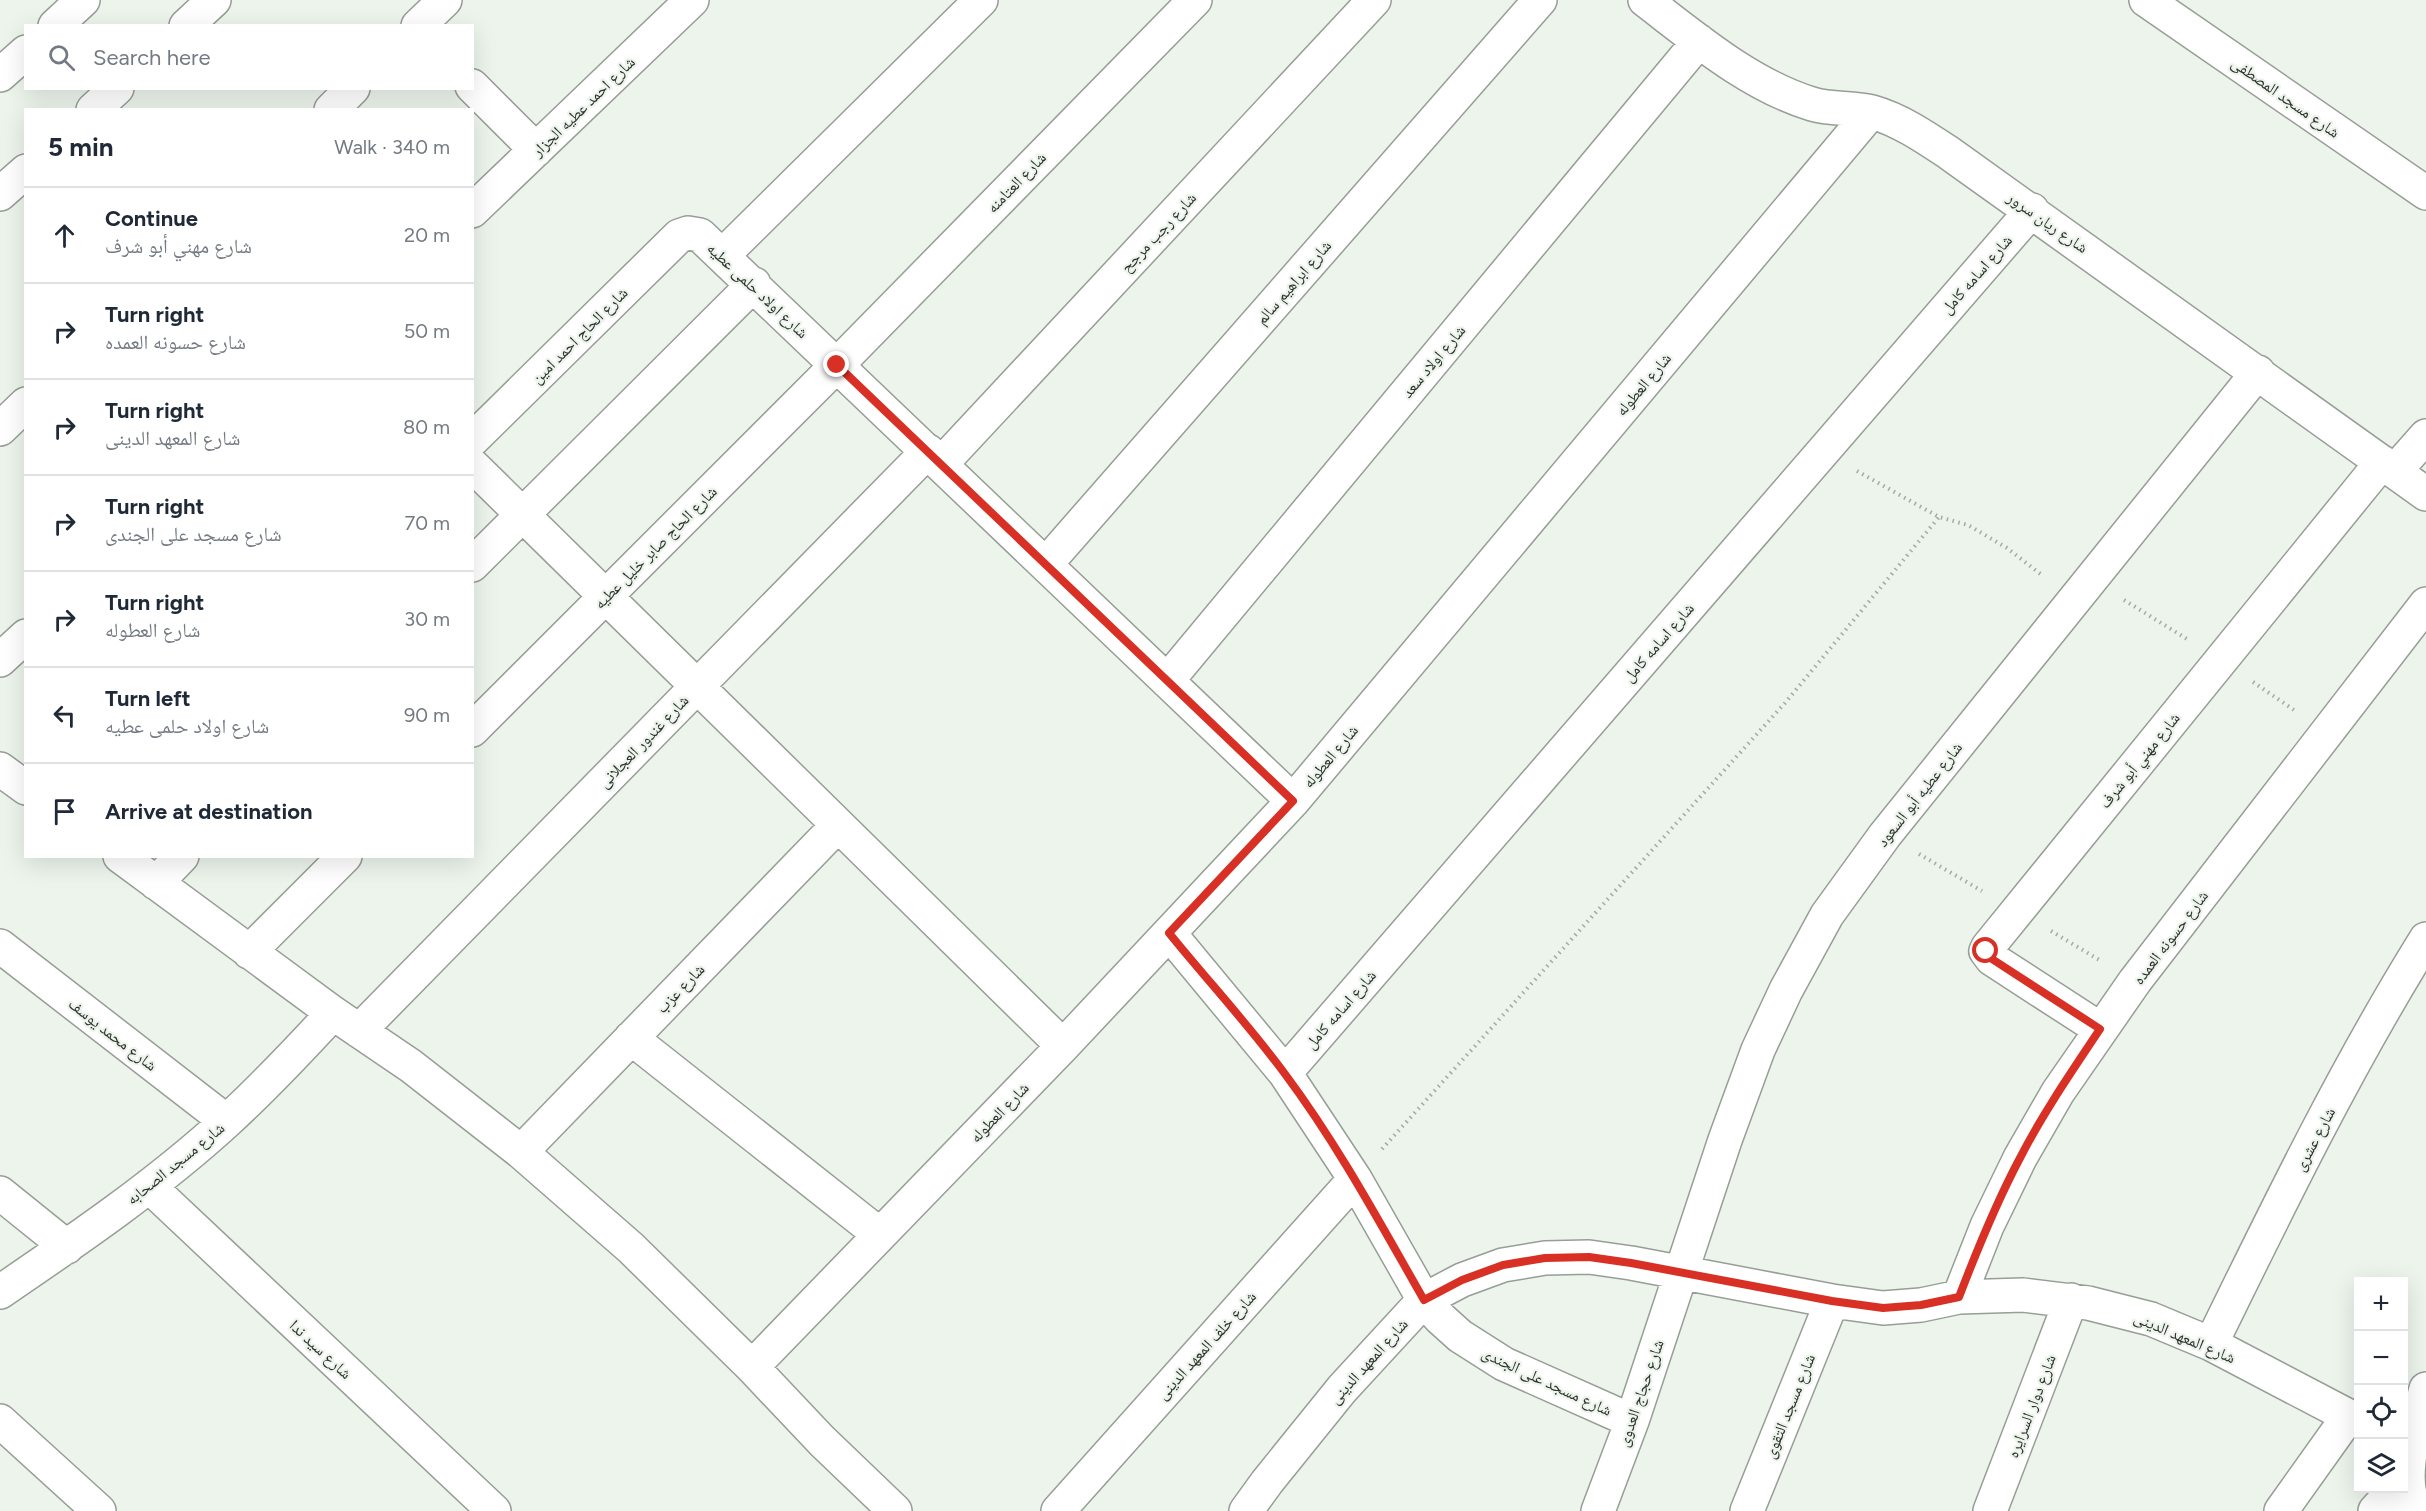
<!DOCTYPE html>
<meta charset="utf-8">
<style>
:root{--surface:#fff;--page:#f6f6f7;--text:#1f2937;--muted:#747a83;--line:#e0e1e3}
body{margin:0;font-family:Figtree,"Noto Naskh Arabic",sans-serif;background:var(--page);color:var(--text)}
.controls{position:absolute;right:18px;bottom:18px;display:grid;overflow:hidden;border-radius:0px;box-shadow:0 6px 24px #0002}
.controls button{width:54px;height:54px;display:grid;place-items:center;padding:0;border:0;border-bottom:2px solid var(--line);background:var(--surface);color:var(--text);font:30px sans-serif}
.stop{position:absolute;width:18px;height:18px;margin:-14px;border:4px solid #d93025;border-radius:50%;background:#fff}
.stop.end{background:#d93025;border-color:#fff;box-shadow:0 2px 6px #0008}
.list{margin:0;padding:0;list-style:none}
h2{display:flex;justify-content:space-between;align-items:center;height:78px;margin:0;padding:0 24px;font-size:26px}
h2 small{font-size:20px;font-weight:400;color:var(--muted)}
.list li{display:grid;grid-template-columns:39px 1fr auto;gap:18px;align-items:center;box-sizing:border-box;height:96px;padding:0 24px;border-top:2px solid var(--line)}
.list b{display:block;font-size:22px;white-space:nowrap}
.list p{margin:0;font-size:20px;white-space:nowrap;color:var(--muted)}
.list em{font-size:20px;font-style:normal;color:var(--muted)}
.icon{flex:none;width:33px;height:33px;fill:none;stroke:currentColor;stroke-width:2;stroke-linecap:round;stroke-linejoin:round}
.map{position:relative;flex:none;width:2426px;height:1511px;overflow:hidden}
.search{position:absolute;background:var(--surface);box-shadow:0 6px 24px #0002;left:24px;top:24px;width:450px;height:66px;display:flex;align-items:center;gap:15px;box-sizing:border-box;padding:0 21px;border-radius:0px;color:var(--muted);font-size:22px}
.panel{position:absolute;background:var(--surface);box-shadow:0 6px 24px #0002;left:24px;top:108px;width:450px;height:750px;border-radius:0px}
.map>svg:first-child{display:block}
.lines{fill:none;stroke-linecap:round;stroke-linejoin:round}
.minor-casing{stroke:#969e96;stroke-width:36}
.path{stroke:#a4aaa4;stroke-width:4;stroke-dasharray:1.5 4.5;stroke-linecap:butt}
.minor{stroke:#fff;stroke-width:33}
.route{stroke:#d93025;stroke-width:8}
.labels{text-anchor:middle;stroke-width:4.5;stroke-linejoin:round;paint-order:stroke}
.street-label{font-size:16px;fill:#2e312e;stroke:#ecf4ec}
</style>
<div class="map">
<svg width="2426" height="1511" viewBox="0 0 2426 1511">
<rect width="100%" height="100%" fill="#ecf4ec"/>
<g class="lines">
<g class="minor-casing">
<path id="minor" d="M 1645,0 C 1696,39 1750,85 1812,104 C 1831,110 1853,107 1872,112 C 1900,120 1925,137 1949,153 L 2426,494
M 2146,0 L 2426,193
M 55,26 L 83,0
M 186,26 L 214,0
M 418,26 L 445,0
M 0,75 L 26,52
M 472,86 L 536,150
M 93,110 L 117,88
M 331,110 L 353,88
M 0,194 L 26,171
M 472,211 L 692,0
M 723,255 L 981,0
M 0,429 L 26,404
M 472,440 L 679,236 L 688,233 L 700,235 L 1293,801
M 941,464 L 1374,0
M 472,465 L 1063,1046
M 2395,471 L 2426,436
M 1046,564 L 1540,0
M 472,565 L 754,284
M 0,660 L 26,636
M 1167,681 L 1699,41
M 472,730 L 837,365 L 1195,0
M 0,769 L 26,788
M 120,856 L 333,1013 L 411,1066 L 521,1152 L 631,1248 L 752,1367 L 822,1441 L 895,1511
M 156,883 L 182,856
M 1169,933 L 1285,1073 L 1355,1179 L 1424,1300 L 1440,1318 L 1460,1336 L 1504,1364 L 1632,1421
M 0,946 L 226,1121
M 249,952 L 345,856
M 2100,1029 L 1992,959 L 1986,951 L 1988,947 L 2382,462
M 359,1031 L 928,451
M 631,1038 L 879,1234
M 1285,1073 L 2032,210
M 521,1152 L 838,825
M 149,1186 L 494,1511
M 0,1193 L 67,1247
M 0,1292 C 78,1239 157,1185 227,1121 C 264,1087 299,1050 333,1013
M 1959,1297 L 1987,1226 L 2020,1158 L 2058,1092 L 2135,981 L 2426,604
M 2211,1344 C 2278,1207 2345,1069 2426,939
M 752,1367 L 1063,1046 L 1293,801 L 1871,112
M 0,1421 L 99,1511
M 1058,1511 L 1355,1179
M 1246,1511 L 1267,1482 L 1342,1389 L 1424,1300 L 1462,1280 L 1503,1265 L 1545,1258 L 1589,1257 L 1631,1263 L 1832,1301 L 1883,1308 L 1921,1305 L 1959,1297 L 2023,1295 L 2088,1303 L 2151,1319 L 2211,1344 L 2358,1421
M 1598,1511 L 1632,1421 L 1725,1140 L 1758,1050 L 1786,990 L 1827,915 L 1885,835 L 2258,372
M 1747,1511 L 1832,1301
M 1990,1511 L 2071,1300
M 2281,1511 L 2348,1417
M 2375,1511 L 2396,1488
M 2416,1511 C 2397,1478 2417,1423 2426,1389"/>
</g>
<path class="path" d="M 1857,471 L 1939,517 L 1968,525 L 2007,548 L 2043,576
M 2124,600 L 2187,639
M 2253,682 L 2294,710
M 1919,854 L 1982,891
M 2051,931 L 2101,961
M 1382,1149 L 1785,703 L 1939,517"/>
<use href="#minor" class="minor"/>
</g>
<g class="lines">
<path class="route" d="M 837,365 L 1293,801 L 1169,933 C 1207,980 1249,1025 1285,1074 C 1338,1145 1380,1223 1424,1300 L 1462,1280 L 1503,1265 L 1545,1258 L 1589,1257 L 1631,1263 L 1832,1301 L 1883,1308 L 1921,1305 L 1959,1297 C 1977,1250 1996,1203 2020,1158 C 2043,1113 2072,1071 2100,1029 L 1992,959 L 1986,951"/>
</g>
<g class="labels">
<g class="street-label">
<text transform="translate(2286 97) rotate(35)" y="6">شارع مسجد المصطفى</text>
<text transform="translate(583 106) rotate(-44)" y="6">شارع احمد عطيه الجزار</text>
<text transform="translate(1016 182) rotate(-46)" y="6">شارع العتامنه</text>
<text transform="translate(2048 222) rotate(35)" y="6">شارع ريان سرور</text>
<text transform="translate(1158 232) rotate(-47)" y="6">شارع رجب مرجح</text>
<text transform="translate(1976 274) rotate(-49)" y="6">شارع اسامه كامل</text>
<text transform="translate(1293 282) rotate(-49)" y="6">شارع ابراهيم سالم</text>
<text transform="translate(758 290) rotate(43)" y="6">شارع اولاد حلمى عطيه</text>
<text transform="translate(579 335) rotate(-45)" y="6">شارع الحاج احمد امين</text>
<text transform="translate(1433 361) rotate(-50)" y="6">شارع اولاد سعد</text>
<text transform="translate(1643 384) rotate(-50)" y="6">شارع العطوله</text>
<text transform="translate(655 547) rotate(-45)" y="6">شارع الحاج صابر خليل عطيه</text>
<text transform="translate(1658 642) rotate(-49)" y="6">شارع اسامه كامل</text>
<text transform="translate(643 741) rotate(-46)" y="6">شارع غندور العجلانى</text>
<text transform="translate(1330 756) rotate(-50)" y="6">شارع العطوله</text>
<text transform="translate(2139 760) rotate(-51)" y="6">شارع مهني أبو شرف</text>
<text transform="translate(1919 794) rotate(-52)" y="6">شارع عطيه أبو السعود</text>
<text transform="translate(2170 937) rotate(-53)" y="6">شارع حسونه العمده</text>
<text transform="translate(680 988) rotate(-46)" y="6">شارع عزب</text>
<text transform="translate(1340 1009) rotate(-49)" y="6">شارع اسامه كامل</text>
<text transform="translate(113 1034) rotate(38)" y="6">شارع محمد يوسف</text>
<text transform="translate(999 1112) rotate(-46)" y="6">شارع العطوله</text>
<text transform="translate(2314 1139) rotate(-62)" y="6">شارع عشرى</text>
<text transform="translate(175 1163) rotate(-39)" y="6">شارع مسجد الصحابه</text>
<text transform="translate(2185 1337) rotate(23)" y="6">شارع المعهد الدينى</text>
<text transform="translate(1206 1345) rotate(-48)" y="6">شارع خلف المعهد الدينى</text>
<text transform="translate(321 1349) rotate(43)" y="6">شارع سيد ندا</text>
<text transform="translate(1368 1361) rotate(-48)" y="6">شارع المعهد الدينى</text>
<text transform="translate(1547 1381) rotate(25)" y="6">شارع مسجد على الجندى</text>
<text transform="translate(1640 1393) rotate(-71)" y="6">شارع حجاج العدوى</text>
<text transform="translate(1789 1406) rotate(-68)" y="6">شارع مسجد التقوى</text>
<text transform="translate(2031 1406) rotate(-69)" y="6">شارع دوار السرايره</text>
</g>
</g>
</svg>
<div class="controls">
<button>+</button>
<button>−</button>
<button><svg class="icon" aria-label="locate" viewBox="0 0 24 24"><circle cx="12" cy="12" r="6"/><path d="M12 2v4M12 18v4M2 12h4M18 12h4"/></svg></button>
<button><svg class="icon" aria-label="layers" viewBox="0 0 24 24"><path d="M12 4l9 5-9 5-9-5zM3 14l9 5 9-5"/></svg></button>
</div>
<div class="stop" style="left:1986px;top:951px"></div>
<div class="stop end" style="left:837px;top:365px"></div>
<div class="search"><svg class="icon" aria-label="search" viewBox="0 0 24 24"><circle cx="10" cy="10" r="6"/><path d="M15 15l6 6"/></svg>Search here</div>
<section class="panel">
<h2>5 min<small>Walk · 340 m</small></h2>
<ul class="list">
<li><svg class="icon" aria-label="ahead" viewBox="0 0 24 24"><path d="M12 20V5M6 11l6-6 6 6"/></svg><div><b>Continue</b><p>شارع مهني أبو شرف</p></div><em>20 m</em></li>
<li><svg class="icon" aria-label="right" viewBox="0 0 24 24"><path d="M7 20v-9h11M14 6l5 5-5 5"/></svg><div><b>Turn right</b><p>شارع حسونه العمده</p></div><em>50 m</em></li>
<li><svg class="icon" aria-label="right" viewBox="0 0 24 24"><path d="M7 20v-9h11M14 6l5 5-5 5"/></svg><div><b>Turn right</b><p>شارع المعهد الدينى</p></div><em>80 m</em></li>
<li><svg class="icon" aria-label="right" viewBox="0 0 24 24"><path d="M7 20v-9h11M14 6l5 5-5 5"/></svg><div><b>Turn right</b><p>شارع مسجد على الجندى</p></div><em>70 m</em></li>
<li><svg class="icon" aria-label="right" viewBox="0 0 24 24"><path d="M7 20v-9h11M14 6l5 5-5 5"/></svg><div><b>Turn right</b><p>شارع العطوله</p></div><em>30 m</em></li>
<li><svg class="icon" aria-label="left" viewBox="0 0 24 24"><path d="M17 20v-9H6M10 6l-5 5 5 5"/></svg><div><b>Turn left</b><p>شارع اولاد حلمى عطيه</p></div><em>90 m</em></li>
<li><svg class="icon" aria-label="arrive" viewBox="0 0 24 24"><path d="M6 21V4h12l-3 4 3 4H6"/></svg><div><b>Arrive at destination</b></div></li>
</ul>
</section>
</div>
